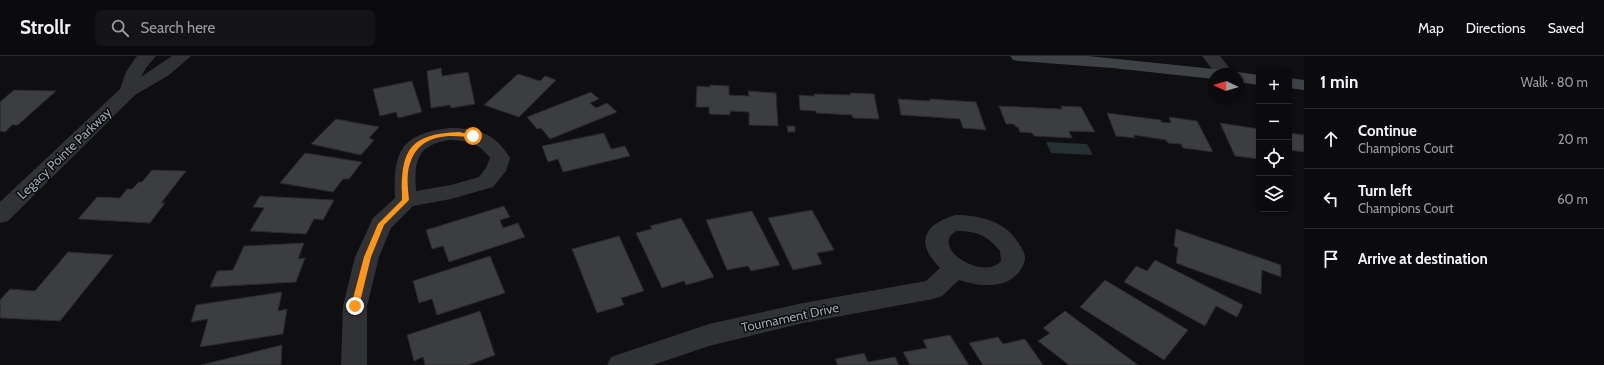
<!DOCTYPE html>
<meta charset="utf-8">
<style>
:root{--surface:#0b0b0d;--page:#141416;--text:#f1f3f6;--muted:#9a9b9d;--line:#2b2b2e}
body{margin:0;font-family:Cabin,sans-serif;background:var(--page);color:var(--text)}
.controls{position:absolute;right:12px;top:12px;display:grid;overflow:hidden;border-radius:6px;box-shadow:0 1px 3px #0004}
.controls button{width:36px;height:36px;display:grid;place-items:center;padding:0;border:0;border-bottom:1px solid var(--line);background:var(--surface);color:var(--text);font:20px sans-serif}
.compass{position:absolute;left:1208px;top:12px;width:36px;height:36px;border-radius:50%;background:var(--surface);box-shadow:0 1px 3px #0004;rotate:274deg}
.stop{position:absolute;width:12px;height:12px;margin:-9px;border:3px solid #ff9619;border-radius:50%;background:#fff}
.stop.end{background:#ff9619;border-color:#fff;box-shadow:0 1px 4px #0008}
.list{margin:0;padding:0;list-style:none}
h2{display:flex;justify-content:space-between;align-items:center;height:52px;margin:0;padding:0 16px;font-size:17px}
h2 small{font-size:13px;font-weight:400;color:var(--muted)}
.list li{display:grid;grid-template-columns:26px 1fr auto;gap:12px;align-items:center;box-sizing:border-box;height:60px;padding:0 16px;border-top:1px solid var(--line)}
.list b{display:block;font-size:15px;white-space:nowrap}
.list p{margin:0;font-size:13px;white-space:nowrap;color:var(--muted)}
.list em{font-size:13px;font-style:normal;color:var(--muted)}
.icon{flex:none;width:22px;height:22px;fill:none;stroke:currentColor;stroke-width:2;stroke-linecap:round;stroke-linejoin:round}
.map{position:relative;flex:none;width:1304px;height:309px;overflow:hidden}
header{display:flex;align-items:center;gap:24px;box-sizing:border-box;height:56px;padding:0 20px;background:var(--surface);border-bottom:1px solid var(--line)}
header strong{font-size:19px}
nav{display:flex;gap:22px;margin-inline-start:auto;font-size:14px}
.search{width:280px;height:36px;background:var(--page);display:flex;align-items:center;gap:10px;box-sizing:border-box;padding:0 14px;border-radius:6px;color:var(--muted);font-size:15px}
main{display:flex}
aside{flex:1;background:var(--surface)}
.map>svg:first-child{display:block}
.water{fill:#253035}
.building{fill:#3b3d41;stroke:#29292d}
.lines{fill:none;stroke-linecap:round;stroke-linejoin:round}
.street{fill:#303236;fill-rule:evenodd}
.secondary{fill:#3e4146;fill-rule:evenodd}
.route{fill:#ff9619}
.labels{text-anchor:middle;stroke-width:3;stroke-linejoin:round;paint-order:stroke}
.street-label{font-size:13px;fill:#9fa7b3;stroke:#0a0a0c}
</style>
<header>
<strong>Strollr</strong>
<div class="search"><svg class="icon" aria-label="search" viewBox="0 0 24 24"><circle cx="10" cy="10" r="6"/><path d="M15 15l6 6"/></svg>Search here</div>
<nav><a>Map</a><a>Directions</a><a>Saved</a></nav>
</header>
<main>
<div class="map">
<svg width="1304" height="309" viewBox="0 0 1304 309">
<rect width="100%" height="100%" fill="#0f0f11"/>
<path class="water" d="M 1046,86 L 1087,88 L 1093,99 L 1051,97 Z"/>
<path class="building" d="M 441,12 L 442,20 L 468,16 L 475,48 L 451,52 L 450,49 L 431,52 L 427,15 Z
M 518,18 L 540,25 L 545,20 L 556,24 L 519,61 L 484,49 Z
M 412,25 L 422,56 L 398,62 L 396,56 L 380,60 L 373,33 Z
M 710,29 L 729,30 L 729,39 L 749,40 L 748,35 L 776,37 L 778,70 L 749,69 L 749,56 L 730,55 L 730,59 L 709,58 L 709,51 L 696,51 L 697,30 L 710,31 Z
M 14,34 L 56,35 L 18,69 L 12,69 L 5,76 L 0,75 L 0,46 Z
M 591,36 L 599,43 L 590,47 L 596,52 L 607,47 L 617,56 L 550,83 L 541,72 L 537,73 L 527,61 Z
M 850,37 L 874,38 L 879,63 L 853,62 L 852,59 L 816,57 L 816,55 L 800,54 L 799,39 L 814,40 L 814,38 L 850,39 Z
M 898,43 L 930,45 L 930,43 L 976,46 L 986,74 L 963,72 L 960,63 L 901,59 Z
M 999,50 L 1062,53 L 1061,50 L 1081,51 L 1095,76 L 1069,75 L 1072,82 L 1034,80 L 1032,77 L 1020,76 L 1018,71 L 1016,71 L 1014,68 L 1006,68 Z
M 1107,57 L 1161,64 L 1161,66 L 1171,67 L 1169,61 L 1197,65 L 1213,96 L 1183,92 L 1181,88 L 1168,87 L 1166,84 L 1134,79 L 1135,82 L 1116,80 Z
M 336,63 L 379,71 L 369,82 L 374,84 L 361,99 L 311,88 Z
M 1220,67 L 1259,73 L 1259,103 L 1235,100 Z
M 787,70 L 795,70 L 795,76 L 788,76 Z
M 604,77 L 611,93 L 625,90 L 630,100 L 563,116 L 558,103 L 548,106 L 542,90 Z
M 1289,77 L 1304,79 L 1304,96 L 1289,94 Z
M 305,97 L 362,106 L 349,123 L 343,123 L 333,136 L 280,127 Z
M 152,114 L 186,115 L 161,147 L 165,147 L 150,167 L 78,163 L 97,141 L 120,142 L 127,133 L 132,133 L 139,126 L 142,126 Z
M 260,140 L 334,144 L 323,164 L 314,163 L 306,178 L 250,175 L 264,152 L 253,151 Z
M 504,150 L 510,161 L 500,164 L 503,172 L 518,167 L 525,181 L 449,206 L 443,190 L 432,193 L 426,174 Z
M 812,154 L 834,194 L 817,197 L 822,208 L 793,214 L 768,162 Z
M 752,155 L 780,209 L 751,215 L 748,210 L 727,214 L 706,164 Z
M 681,162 L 714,221 L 686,229 L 684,225 L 662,232 L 636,177 L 652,173 L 650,170 Z
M 1176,173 L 1281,209 L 1281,221 L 1262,214 L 1261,238 L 1176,207 L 1178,192 L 1174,190 Z
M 619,180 L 644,235 L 621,242 L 624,249 L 597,257 L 572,193 Z
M 304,187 L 298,203 L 305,202 L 296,226 L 210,231 L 217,215 L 233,214 L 244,190 Z
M 68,196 L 113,199 L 60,265 L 0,262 L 0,244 L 10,233 L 35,235 Z
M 490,200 L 505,237 L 437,259 L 432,243 L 419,247 L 413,225 Z
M 1155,204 L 1243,249 L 1237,261 L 1216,250 L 1205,270 L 1124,226 L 1136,210 L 1147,215 Z
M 1105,224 L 1188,274 L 1164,304 L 1080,251 Z
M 282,236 L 278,255 L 287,253 L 283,278 L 200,291 L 208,263 L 191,266 L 196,249 Z
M 480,255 L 495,299 L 468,309 L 425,309 L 423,301 L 414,305 L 407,279 Z
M 1065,255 L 1138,309 L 1069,309 L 1038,285 L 1050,277 L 1043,272 Z
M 950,279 L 969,309 L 910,309 L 903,296 L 927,292 L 923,284 Z
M 998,281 L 1003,288 L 1025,283 L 1043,309 L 983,309 L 969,287 Z
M 282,289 L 281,309 L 201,309 Z
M 864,297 L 868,306 L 895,301 L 899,309 L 838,309 L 835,303 Z"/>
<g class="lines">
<path class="street" d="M 137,0 L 156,0 L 146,12 L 141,21 L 172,0 L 191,0 L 169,19 L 135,39 L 8,165 L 0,167 L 0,146 L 120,33 L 126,16 Z
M 1202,0 L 1220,0 L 1234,18 L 1216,18 Z
M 449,72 C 478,72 495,77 510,102 L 506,115 L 493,131 L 451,143 L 413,150 L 391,172 L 379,201 L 367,250 L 367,309 L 341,309 L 343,250 L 355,201 L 373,162 L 395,142 C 393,95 401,78 449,72 ZM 449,84 C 467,84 479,87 490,102 L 486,112 L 479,121 L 451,129 L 416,135 C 414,105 417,89 449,84 Z
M 955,159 C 980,159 1006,165 1019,188 C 1022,192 1025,197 1025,202 C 1025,207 1022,212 1019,216 C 1005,234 977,230 959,224 L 942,240 L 933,243 L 803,267 L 709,290 L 653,309 L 607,309 L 611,301 L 709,268 L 803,247 L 926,225 L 940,212 C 915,187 923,169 955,159 ZM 956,175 C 977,175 987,179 1000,195 L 1001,205 C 983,226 929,191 956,175 Z"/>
<path class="secondary" d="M 1010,0 L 1088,0 L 1214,13 L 1220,14 L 1223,18 L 1214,18 L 1214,23 L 1112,12 L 1019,5 L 1013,4 Z
M 1238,16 L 1259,19 L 1259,29 L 1238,26 L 1238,18 L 1231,18 Z
M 1289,22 L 1304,24 L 1304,34 L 1289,32 Z"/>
</g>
<path class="route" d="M 459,76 L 476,80 L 473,82 C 443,77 414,80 408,116 C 407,125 408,135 409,144 L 384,169 L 371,201 L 359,250 L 355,253 L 352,252 L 351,250 L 364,201 L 378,168 L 402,144 C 401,96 407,78 459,76 Z"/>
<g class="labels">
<g class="street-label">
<text transform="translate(64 97) rotate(-44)" y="5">Legacy Pointe Parkway</text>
<text transform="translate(790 261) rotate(-12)" y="5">Tournament Drive</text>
</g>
</g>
</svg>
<div class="controls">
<button>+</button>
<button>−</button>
<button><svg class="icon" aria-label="locate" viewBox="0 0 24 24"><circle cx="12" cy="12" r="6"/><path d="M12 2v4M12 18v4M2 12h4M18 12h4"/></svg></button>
<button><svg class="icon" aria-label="layers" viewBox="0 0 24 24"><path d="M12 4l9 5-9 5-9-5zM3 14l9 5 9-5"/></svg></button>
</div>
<svg class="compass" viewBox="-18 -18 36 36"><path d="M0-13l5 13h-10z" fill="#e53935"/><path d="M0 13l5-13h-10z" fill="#9a9b9d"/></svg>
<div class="stop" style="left:473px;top:80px"></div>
<div class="stop end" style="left:355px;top:250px"></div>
</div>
<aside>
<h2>1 min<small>Walk · 80 m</small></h2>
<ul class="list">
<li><svg class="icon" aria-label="ahead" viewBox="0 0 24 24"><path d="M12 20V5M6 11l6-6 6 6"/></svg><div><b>Continue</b><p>Champions Court</p></div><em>20 m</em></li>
<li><svg class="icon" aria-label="left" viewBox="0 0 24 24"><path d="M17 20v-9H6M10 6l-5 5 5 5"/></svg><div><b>Turn left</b><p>Champions Court</p></div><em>60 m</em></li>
<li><svg class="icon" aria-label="arrive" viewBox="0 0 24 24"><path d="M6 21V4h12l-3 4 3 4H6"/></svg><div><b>Arrive at destination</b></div></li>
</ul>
</aside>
</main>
